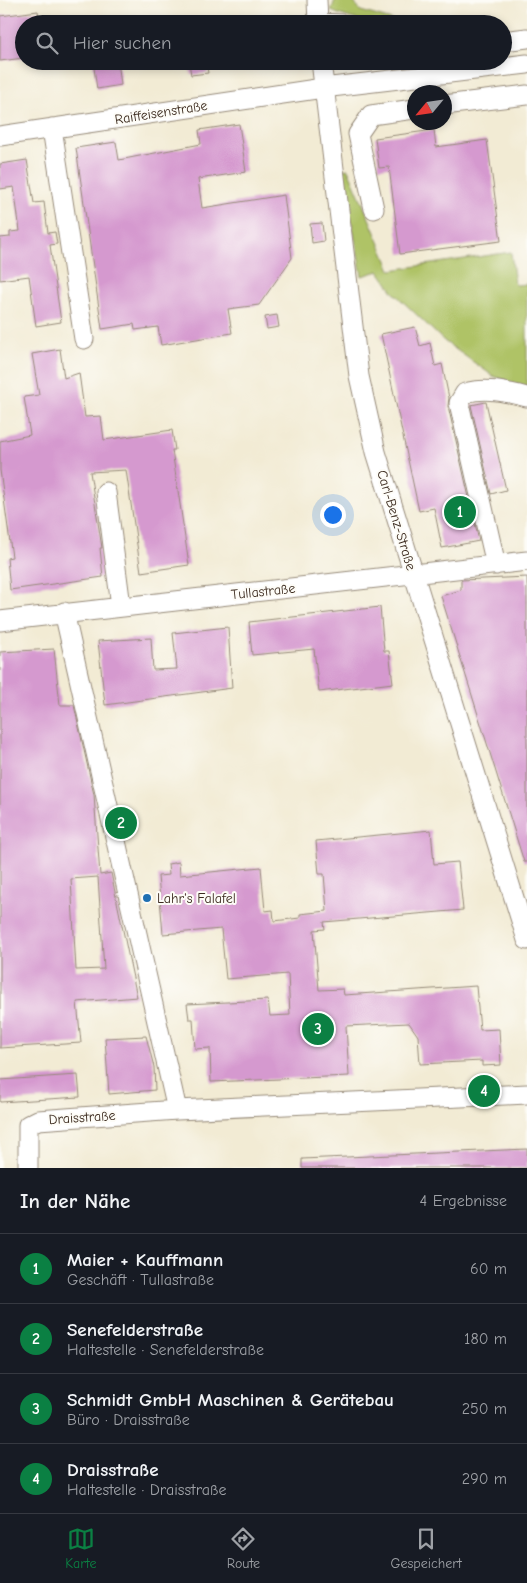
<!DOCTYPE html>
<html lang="de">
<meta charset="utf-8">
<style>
:root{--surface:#171b24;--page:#20242c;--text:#f1f3f6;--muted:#9ea1a6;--line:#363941;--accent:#0b8043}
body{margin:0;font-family:"Comic Neue",sans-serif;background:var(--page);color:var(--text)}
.compass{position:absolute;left:407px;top:85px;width:45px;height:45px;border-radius:50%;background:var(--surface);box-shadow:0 2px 8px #0003;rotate:241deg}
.you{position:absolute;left:332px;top:514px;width:18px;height:18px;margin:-12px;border:4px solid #fff;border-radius:50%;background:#1a73e8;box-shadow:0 0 0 8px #1a73e833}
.badge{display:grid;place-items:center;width:32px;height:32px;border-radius:50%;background:var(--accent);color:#fff;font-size:16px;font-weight:700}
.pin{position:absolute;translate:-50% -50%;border:2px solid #fff;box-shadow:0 1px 5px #0006}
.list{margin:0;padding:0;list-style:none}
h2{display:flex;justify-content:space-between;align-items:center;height:65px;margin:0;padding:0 20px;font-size:21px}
h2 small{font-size:16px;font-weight:400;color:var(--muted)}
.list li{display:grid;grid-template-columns:32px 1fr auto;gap:15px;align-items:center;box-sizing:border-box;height:70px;padding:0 20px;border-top:1px solid var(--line)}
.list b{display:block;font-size:19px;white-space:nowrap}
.list p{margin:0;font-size:16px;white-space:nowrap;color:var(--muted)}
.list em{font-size:16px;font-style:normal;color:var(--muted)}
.icon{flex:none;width:28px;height:28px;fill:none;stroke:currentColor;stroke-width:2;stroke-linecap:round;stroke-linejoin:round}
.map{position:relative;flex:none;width:527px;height:1168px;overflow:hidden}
.search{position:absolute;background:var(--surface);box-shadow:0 2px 8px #0003;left:15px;right:15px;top:15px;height:55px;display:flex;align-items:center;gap:12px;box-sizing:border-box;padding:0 18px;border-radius:28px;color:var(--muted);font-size:19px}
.sheet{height:345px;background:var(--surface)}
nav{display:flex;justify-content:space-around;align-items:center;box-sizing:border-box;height:70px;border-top:1px solid var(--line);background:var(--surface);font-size:14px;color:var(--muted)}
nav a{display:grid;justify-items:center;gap:2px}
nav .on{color:var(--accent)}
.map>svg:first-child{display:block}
.green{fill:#afc366;stroke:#757642}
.building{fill:#d599cf;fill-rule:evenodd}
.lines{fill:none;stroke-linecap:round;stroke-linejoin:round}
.minor-casing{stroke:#968a79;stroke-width:21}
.minor{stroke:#fff;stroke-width:19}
.poi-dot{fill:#1f6fb2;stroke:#fdfcf7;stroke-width:2}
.labels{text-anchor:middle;stroke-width:4;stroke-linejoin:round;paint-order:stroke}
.street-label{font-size:14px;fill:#3b2a1e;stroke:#fdfcf7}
.poi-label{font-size:14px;fill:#3b2a1e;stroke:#fdfcf7;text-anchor:start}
</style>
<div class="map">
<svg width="527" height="1168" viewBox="0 0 527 1168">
<rect width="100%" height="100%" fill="#fdfcf7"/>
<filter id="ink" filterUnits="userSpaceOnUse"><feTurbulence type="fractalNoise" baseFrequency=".02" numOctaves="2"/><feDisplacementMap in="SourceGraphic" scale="10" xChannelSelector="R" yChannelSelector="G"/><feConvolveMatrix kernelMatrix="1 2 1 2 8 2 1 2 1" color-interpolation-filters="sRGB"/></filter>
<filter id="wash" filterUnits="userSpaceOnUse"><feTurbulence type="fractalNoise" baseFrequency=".0096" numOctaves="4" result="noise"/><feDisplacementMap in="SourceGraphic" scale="20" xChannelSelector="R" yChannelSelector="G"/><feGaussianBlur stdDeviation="1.12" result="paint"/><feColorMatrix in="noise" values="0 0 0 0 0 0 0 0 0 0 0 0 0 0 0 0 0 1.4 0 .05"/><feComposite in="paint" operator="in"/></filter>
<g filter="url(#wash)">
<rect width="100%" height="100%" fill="#f2ebd4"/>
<path class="green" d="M 335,0 L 352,0 L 361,11 L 405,24 C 378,24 356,22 331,11 Z
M 348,169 L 391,270 L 511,252 L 515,285 L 527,284 L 527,388 L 493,376 L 444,341 L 394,293 L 379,271 L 362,276 L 342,170 Z"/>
<g id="blocks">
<path class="building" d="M 38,11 L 40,24 L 24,24 L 24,58 L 0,61 L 0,16 Z
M 93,61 L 118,61 L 121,85 L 97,89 Z
M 206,61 L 208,73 L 191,75 L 189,63 Z
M 239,124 L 246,172 L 198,179 L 202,208 L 284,195 L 292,258 L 259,305 L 228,309 L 232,333 L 161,345 L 158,327 L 135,330 L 134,324 L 102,329 L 76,148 L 116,142 L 119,160 L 201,144 L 199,130 Z
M 434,130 L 436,147 L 487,140 L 501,241 L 400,254 L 389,167 L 379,168 L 375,138 Z
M 27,160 L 34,203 L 44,202 L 48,233 L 55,232 L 57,244 L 50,245 L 61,322 L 36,326 L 29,276 L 0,280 L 0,238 L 10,237 L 10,232 L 20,231 L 14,187 L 0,189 L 0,164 Z
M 322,223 L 324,241 L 312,243 L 310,224 Z
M 277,315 L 279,327 L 267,329 L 265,317 Z
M 415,327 L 420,346 L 430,343 L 435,366 L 442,364 L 449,398 L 448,406 L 479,541 L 442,548 L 434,508 L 419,511 L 381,334 Z
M 60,349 L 64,378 L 79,373 L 85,417 L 101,416 L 104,440 L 172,430 L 175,450 L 172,450 L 189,565 L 141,572 L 126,470 L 90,472 L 102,548 L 100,548 L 103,577 L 10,590 L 7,558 L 12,557 L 0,470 L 0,441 L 30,435 L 24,397 L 39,395 L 32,354 Z
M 486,402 L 506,490 L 491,494 L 471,405 Z
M 527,577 L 527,862 L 524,862 L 441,596 L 461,590 L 461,580 Z
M 380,607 L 384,651 L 389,651 L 393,683 L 319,692 L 314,649 L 252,655 L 249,622 Z
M 228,627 L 232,688 L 105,705 L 98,641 L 151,638 L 153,670 L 177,669 L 173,633 Z
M 54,649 L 60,705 L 74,705 L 94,795 L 100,875 L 111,873 L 137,997 L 77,1002 L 81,1043 L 0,1048 L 0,652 ZM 98,877 L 104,969 L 76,970 L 71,879 Z
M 431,830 L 434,864 L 458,862 L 463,910 L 324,922 L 325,929 L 314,930 L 319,990 L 343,989 L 344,995 L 476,986 L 480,1030 L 499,1029 L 501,1065 L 482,1066 L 482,1061 L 420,1064 L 418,1036 L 409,1023 L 346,1026 L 349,1076 L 211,1082 L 210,1048 L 195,1049 L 193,1019 L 189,1019 L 187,1004 L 268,1000 L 270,1016 L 290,1015 L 288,974 L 226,979 L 221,929 L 163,934 L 158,876 L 169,875 L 168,864 L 179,862 L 180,875 L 261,867 L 265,911 L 273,910 L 274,921 L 300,918 L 300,914 L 327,911 L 324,874 L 319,874 L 316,841 Z
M 146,1036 L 154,1067 L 155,1090 L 109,1094 L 105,1038 Z
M 78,1075 L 80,1097 L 0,1102 L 0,1080 Z
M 527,1149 L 527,1168 L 302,1168 L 302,1159 Z"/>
</g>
</g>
<g filter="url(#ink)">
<use href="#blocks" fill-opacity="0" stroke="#968a79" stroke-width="1"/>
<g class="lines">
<g class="minor-casing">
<path id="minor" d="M 317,0 L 318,24
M 318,23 L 343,24
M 503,41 L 527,38
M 321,61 L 359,376 L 376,452 L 527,940
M 444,105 L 527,95
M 52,128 L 84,339
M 0,136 L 323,88 L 527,64
M 374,209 L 358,134 L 371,115 L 414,109
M 106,492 L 121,606
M 496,565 L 459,403 L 465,393 C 486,387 506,392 527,397
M 64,612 L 177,1110
M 0,621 L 527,561
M 28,1168 L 28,1125 L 38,1120 L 177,1110 L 527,1094"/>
</g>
<use href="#minor" class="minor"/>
</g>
</g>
<circle class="poi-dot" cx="147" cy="898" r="5"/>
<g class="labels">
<g class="street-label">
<text transform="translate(161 112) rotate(-9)" y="5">Raiffeisenstraße</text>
<text transform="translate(397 520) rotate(73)" y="5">Carl-Benz-Straße</text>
<text transform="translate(263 591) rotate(-6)" y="5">Tullastraße</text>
<text transform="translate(82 1117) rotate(-4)" y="5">Draisstraße</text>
</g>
<g class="poi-label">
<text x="157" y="903">Lahr's Falafel</text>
</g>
</g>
</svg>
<svg class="compass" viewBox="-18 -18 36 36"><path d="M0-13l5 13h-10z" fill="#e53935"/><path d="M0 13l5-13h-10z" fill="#9ea1a6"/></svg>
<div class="you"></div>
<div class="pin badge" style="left:460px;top:512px">1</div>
<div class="pin badge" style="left:121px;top:823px">2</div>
<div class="pin badge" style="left:318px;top:1029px">3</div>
<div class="pin badge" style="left:484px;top:1091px">4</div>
<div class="search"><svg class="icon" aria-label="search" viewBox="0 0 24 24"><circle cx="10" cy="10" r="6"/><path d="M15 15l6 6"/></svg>Hier suchen</div>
</div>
<section class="sheet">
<h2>In der Nähe<small>4 Ergebnisse</small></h2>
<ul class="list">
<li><span class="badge">1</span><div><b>Maier + Kauffmann</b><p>Geschäft · Tullastraße</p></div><em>60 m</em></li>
<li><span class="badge">2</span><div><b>Senefelderstraße</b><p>Haltestelle · Senefelderstraße</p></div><em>180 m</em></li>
<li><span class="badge">3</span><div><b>Schmidt GmbH Maschinen &amp; Gerätebau</b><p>Büro · Draisstraße</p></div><em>250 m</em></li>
<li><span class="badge">4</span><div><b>Draisstraße</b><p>Haltestelle · Draisstraße</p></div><em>290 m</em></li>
</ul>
</section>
<nav>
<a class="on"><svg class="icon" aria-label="map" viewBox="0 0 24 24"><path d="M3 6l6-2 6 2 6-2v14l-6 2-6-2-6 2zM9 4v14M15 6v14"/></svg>Karte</a>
<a><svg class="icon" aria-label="directions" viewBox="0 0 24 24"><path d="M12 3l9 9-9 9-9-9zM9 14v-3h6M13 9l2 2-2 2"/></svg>Route</a>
<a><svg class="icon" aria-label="saved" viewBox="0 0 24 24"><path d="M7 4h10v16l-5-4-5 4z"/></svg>Gespeichert</a>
</nav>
